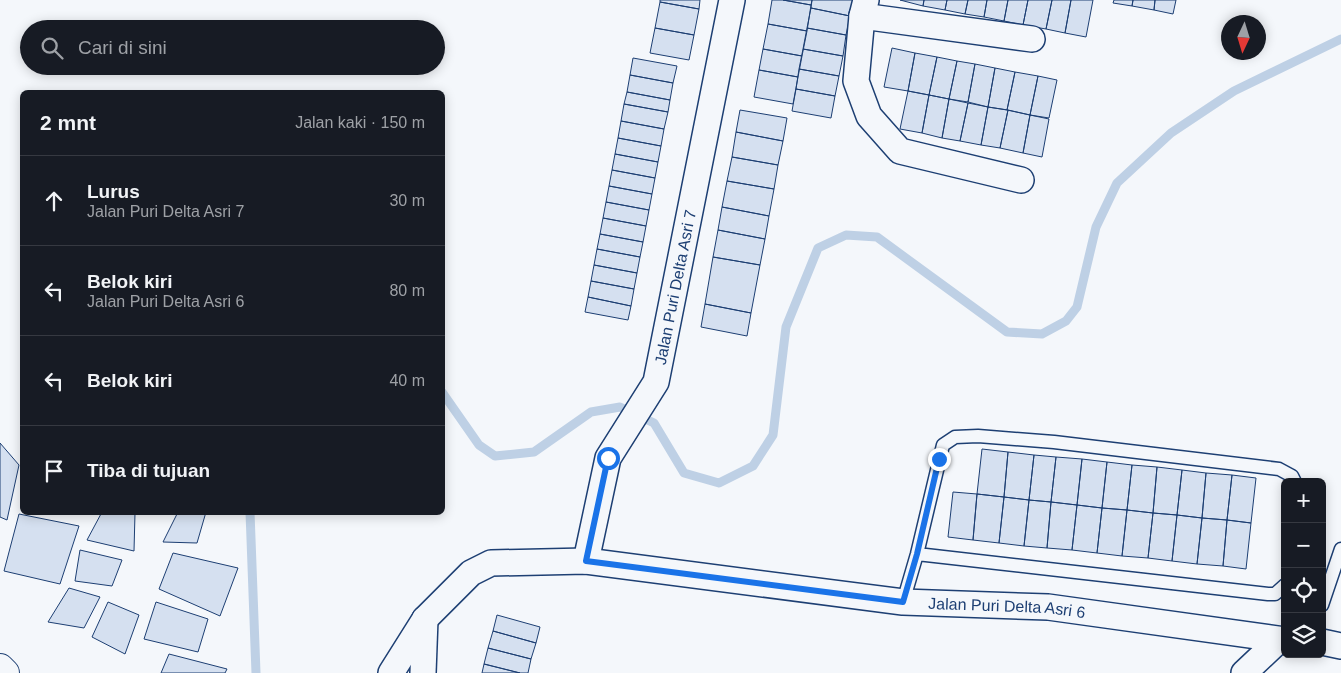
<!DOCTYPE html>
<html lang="id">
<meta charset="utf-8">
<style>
:root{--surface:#171b24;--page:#242831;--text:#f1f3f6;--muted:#9ea1a6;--line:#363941}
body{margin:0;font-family:Helvetica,sans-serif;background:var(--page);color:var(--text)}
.controls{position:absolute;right:15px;bottom:15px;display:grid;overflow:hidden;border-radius:8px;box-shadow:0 2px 12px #0003}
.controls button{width:45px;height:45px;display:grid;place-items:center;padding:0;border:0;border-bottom:1px solid var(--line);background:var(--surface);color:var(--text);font:25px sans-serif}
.compass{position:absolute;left:1221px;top:15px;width:45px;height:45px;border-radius:50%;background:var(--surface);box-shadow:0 2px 12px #0003;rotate:184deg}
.stop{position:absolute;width:15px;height:15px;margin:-11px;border:4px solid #1a73e8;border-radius:50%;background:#fff}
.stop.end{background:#1a73e8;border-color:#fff;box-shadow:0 1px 5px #0008}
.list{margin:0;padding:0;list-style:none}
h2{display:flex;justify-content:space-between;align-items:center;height:65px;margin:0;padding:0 20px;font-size:21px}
h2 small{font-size:16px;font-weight:400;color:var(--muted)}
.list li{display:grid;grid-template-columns:32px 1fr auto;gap:15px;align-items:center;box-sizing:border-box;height:90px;padding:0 20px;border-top:1px solid var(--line)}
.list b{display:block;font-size:19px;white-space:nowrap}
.list p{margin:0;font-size:16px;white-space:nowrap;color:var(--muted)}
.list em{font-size:16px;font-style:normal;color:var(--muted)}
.icon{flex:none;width:28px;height:28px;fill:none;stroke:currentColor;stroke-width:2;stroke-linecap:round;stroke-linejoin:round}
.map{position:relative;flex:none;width:1341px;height:673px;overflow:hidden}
.search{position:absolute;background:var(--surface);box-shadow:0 2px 12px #0003;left:20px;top:20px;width:425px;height:55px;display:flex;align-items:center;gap:12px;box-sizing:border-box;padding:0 18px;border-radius:28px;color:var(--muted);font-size:19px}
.panel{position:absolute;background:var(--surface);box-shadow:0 2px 12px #0003;left:20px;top:90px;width:425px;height:425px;border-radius:8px}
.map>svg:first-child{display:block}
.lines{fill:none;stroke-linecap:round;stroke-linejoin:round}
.stream{stroke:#bed0e5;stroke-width:9}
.building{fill:#d5e0f0;stroke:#1d3f73}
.service-casing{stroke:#1d3f73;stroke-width:15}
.minor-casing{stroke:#1d3f73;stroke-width:28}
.secondary-casing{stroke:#1d3f73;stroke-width:30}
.service{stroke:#f4f7fb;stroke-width:12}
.minor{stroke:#f4f7fb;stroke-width:25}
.secondary{stroke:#f4f7fb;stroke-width:28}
.route{stroke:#1a73e8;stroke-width:6}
.labels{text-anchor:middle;stroke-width:4;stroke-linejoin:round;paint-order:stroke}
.street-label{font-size:16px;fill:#1d3f73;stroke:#f4f7fb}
</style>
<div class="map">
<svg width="1341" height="673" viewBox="0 0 1341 673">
<rect width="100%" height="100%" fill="#f4f7fb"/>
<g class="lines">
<path class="stream" d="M 442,392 L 479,445 L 495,456 L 534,452 L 591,412 L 620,407 L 654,423 L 684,473 L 719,483 L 753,466 L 773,435 L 786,327 L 818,248 L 846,235 L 877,237 L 1007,332 L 1042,334 L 1066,321 L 1077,307 L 1096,227 L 1117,183 L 1171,133 L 1234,91 L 1341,39
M 250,512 L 256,673"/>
</g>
<path class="building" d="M 660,0 L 700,0 L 699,9 L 660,2 Z
M 772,0 L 783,0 L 811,5 L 807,31 L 768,24 Z
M 783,0 L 812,0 L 811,5 Z
M 812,0 L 853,0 L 850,16 L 811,8 Z
M 900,0 L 924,0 L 923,6 Z
M 924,0 L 947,0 L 945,10 L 923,6 Z
M 947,0 L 968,0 L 965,14 L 945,10 Z
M 968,0 L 987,0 L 984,17 L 965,14 Z
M 987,0 L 1008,0 L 1004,21 L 984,17 Z
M 1008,0 L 1028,0 L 1023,25 L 1004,21 Z
M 1028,0 L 1052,0 L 1046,29 L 1023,25 Z
M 1052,0 L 1071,0 L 1065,33 L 1046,29 Z
M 1071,0 L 1093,0 L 1086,37 L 1065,33 Z
M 1114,0 L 1133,0 L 1132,6 L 1113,3 Z
M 1133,0 L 1155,0 L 1154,10 L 1132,6 Z
M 1155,0 L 1176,0 L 1173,14 L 1154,10 Z
M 660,2 L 699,9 L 694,35 L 655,28 Z
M 811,8 L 850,16 L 846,35 L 807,28 Z
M 768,24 L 807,31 L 802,56 L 763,49 Z
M 655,28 L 694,35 L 689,60 L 650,53 Z
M 807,28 L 846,35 L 843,56 L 803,49 Z
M 892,48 L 915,53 L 908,91 L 884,87 Z
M 763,49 L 802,56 L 798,77 L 759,70 Z
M 803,49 L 843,56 L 839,76 L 799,69 Z
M 915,53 L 937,57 L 929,95 L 908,91 Z
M 937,57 L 957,61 L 949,99 L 929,95 Z
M 633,58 L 677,66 L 673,83 L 630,75 Z
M 957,61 L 975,64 L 968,102 L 949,99 Z
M 975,64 L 995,68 L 988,107 L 968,102 Z
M 995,68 L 1015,72 L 1007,110 L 988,107 Z
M 799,69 L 839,76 L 835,96 L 796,89 Z
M 759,70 L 798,77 L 793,104 L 754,97 Z
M 1015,72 L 1038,76 L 1030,115 L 1007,110 Z
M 630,75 L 673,83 L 670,100 L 627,92 Z
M 1038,76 L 1057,80 L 1049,118 L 1030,115 Z
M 796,89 L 835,96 L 831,118 L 792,111 Z
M 908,91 L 929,95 L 922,133 L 900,129 Z
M 627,92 L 670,100 L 668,112 L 624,104 Z
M 929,95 L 949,99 L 942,138 L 922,133 Z
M 949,99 L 968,103 L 960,141 L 942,138 Z
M 968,103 L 988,107 L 981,145 L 960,141 Z
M 624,104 L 668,112 L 664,129 L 621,121 Z
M 988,107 L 1008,110 L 1000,148 L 981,145 Z
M 740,110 L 787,118 L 783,141 L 736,132 Z
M 1008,110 L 1030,115 L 1023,153 L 1000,148 Z
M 1030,115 L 1049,119 L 1042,157 L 1023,153 Z
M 621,121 L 664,129 L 661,146 L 618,138 Z
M 736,132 L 783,141 L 778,165 L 732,157 Z
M 618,138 L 661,146 L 658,162 L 615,154 Z
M 615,154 L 658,162 L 655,178 L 612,170 Z
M 732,157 L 778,165 L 774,189 L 727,181 Z
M 612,170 L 655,178 L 652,194 L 609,186 Z
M 727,181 L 774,189 L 769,216 L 722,207 Z
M 609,186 L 652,194 L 649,210 L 606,202 Z
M 606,202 L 649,210 L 646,226 L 603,218 Z
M 722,207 L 769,216 L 765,239 L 718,230 Z
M 603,218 L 646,226 L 643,242 L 600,234 Z
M 718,230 L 765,239 L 760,265 L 713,257 Z
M 600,234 L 643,242 L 640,257 L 597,249 Z
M 597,249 L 640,257 L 637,273 L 594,265 Z
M 713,257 L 760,265 L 751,313 L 705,304 Z
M 594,265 L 637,273 L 634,289 L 591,281 Z
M 591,281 L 634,289 L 631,306 L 588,297 Z
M 588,297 L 631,306 L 628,320 L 585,312 Z
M 705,304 L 751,313 L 747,336 L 701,327 Z
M 0,443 L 19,465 L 7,520 L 0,517 Z
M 982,449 L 1008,452 L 1004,497 L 977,494 Z
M 1008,452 L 1034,455 L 1029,500 L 1004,497 Z
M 1034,455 L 1056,457 L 1051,502 L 1029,500 Z
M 1056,457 L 1082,459 L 1077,505 L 1051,502 Z
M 1082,459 L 1107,462 L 1102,508 L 1077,505 Z
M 1107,462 L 1132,465 L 1127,510 L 1102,508 Z
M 1132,465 L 1157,467 L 1153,513 L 1127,510 Z
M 1157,467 L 1182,470 L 1177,515 L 1153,513 Z
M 1182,470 L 1206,473 L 1202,518 L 1177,515 Z
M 1206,473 L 1232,475 L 1227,520 L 1202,518 Z
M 1232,475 L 1256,478 L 1251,523 L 1227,520 Z
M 953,492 L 977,494 L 973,540 L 948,537 Z
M 977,494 L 1004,497 L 999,543 L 973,540 Z
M 1004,497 L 1029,500 L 1024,546 L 999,543 Z
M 1029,500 L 1051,502 L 1047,548 L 1024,546 Z
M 1051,502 L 1077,505 L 1072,550 L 1047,548 Z
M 1077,505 L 1102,508 L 1097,553 L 1072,550 Z
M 1102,508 L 1127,510 L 1122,556 L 1097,553 Z
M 1127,510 L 1153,513 L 1148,558 L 1122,556 Z
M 102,512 L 135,513 L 134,551 L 87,540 Z
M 178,512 L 206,512 L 197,543 L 163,542 Z
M 1153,513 L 1177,515 L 1172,561 L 1148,558 Z
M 19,514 L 79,526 L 60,584 L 4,571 Z
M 1177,515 L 1202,518 L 1197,564 L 1172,561 Z
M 1202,518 L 1227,520 L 1223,566 L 1197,564 Z
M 1227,520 L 1251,523 L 1246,569 L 1223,566 Z
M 80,550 L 122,560 L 112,586 L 75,581 Z
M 173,553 L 238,568 L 220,616 L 159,589 Z
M 69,588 L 100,597 L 84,628 L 48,622 Z
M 108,602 L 139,615 L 125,654 L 92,637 Z
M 156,602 L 208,619 L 198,652 L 144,639 Z
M 497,615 L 540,627 L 536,643 L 493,631 Z
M 493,631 L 536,643 L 531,659 L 488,648 Z
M 488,648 L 531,659 L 528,673 L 520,673 L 484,664 Z
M 169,654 L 227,669 L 225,673 L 161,673 Z
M 484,664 L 520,673 L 482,673 Z"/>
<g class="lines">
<g class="service-casing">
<path id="service" d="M 917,554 L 1268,594 L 1275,594 L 1285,585
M 903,602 L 917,554 L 943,445 L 955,437 L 978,436 L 1054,442 L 1279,469 L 1292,476 L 1295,482
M 1322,605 L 1341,549"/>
</g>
<g class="minor-casing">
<g id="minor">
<path d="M 866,0 L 862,16 L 856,81 L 869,116 L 900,151 L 1021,180"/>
<path d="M 862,16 L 1032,39"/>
<path id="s1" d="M 586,561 L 608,458 L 656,382 L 732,0"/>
<path d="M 1322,642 L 1341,646"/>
<path id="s2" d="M 391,673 L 425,619 L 471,573 L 491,563 L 586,561 L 903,602 L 1048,607 L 1285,640"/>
<path d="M 423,673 L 425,619"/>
<path d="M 1244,673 L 1279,640"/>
</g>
</g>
<g class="secondary-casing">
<path id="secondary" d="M 0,668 L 5,673"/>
</g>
<use href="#service" class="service"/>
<use href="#minor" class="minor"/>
<use href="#secondary" class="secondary"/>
</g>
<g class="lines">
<path class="route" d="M 608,458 L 586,561 L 903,602 L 917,554 L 939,459"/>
</g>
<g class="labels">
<g class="street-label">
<text dy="6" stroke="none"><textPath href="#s1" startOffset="292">Jalan Puri Delta Asri 7</textPath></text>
<text dy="6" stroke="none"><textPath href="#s2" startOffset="670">Jalan Puri Delta Asri 6</textPath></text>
</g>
</g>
</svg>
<div class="controls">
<button>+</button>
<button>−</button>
<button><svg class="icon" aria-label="locate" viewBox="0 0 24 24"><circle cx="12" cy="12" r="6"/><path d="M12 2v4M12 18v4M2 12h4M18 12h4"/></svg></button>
<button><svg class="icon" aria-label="layers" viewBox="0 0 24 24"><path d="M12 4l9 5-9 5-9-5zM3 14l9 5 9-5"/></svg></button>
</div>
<svg class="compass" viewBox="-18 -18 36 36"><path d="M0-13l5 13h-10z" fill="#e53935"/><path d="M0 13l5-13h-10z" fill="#9ea1a6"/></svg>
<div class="stop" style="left:608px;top:458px"></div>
<div class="stop end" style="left:939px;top:459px"></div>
<div class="search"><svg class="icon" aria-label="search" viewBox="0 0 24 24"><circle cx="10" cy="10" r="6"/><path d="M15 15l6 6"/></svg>Cari di sini</div>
<section class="panel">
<h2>2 mnt<small>Jalan kaki · 150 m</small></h2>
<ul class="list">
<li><svg class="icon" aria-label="ahead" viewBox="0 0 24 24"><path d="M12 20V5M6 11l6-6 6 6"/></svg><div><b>Lurus</b><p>Jalan Puri Delta Asri 7</p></div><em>30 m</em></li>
<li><svg class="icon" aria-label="left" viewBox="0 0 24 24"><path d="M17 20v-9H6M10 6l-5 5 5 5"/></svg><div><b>Belok kiri</b><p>Jalan Puri Delta Asri 6</p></div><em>80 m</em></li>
<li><svg class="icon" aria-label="left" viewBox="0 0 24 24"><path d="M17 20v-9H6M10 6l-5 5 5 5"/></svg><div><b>Belok kiri</b></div><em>40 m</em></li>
<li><svg class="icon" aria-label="arrive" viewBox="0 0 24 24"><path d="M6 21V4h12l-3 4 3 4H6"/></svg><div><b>Tiba di tujuan</b></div></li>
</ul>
</section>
</div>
